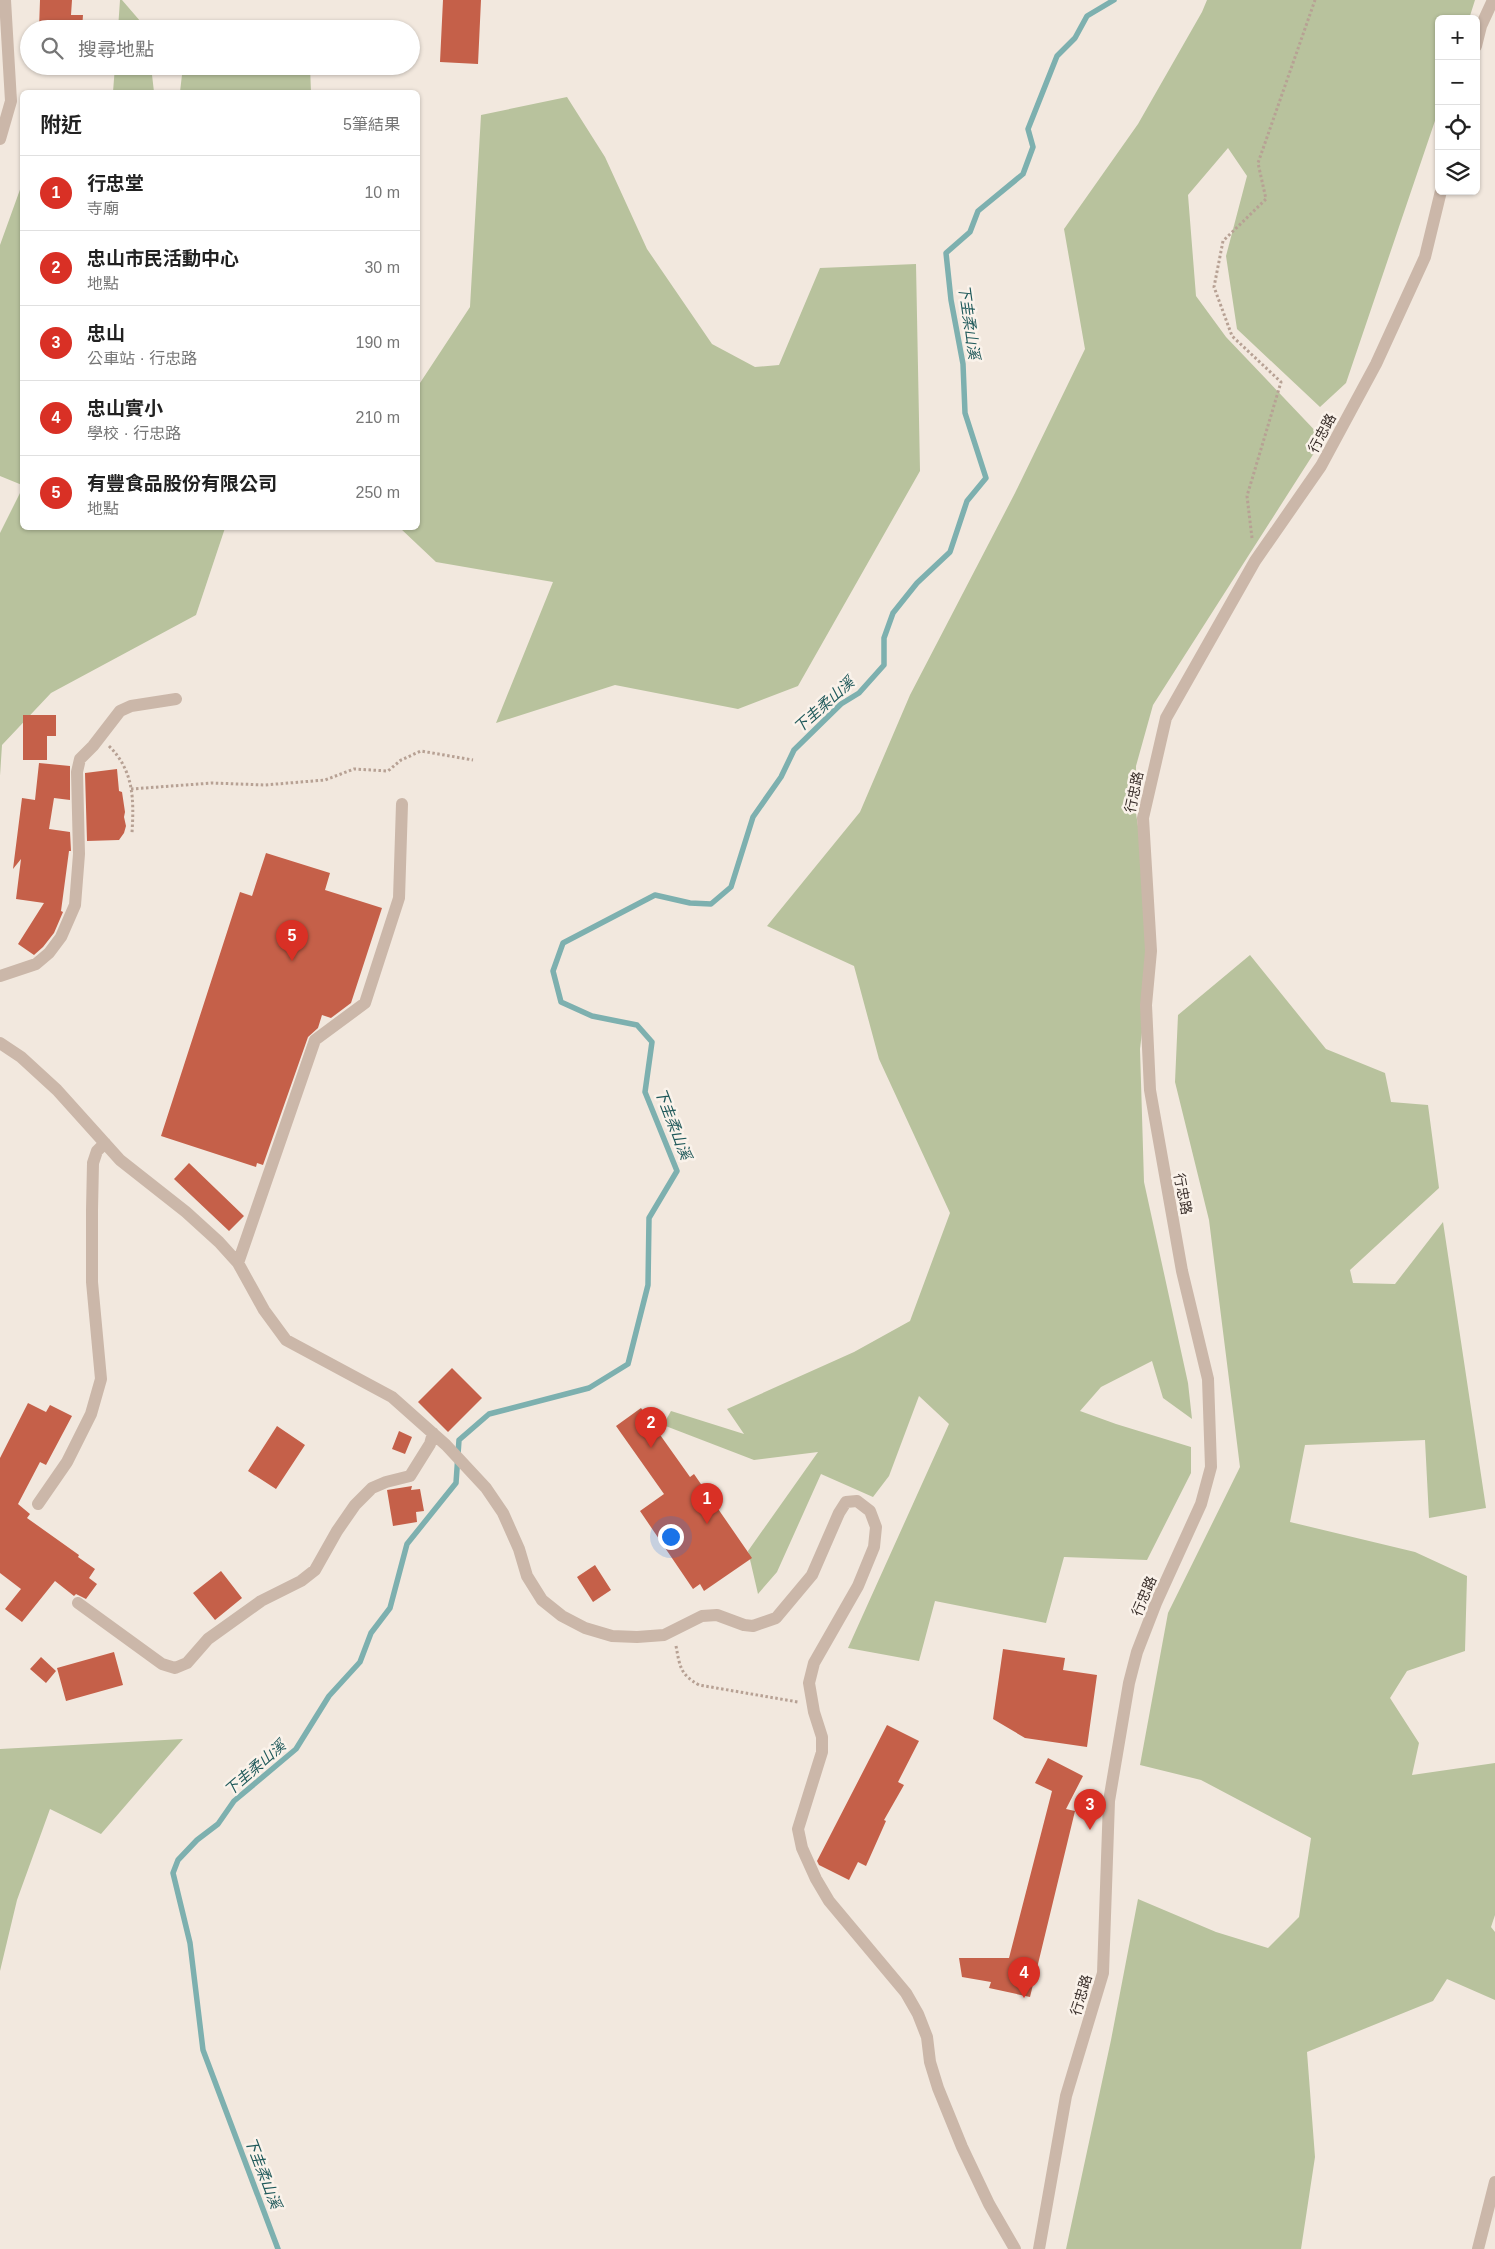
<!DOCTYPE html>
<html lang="zh-TW">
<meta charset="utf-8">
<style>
:root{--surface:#fff;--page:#f6f6f6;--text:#222;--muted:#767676;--line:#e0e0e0;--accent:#d93025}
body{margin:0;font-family:Arial,"Noto Sans TC",sans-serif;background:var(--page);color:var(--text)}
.controls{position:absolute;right:15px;top:15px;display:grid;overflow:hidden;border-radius:8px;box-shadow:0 1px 4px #0004}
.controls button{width:45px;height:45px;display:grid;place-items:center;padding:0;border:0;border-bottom:1px solid var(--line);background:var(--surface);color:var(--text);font:25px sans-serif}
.you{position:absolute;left:670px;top:1536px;width:18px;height:18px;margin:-12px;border:4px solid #fff;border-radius:50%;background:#1a73e8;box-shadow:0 0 0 8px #1a73e833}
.badge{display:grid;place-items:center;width:32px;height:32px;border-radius:50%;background:var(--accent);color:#fff;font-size:16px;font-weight:700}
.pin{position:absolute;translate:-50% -41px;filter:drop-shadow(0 1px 2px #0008)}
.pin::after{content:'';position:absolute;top:26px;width:18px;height:15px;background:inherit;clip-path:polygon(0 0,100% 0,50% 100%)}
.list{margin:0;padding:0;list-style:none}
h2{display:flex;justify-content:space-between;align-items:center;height:65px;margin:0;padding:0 20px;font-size:21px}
h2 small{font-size:16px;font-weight:400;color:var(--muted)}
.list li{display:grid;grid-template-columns:32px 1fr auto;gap:15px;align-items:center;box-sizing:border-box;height:75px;padding:0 20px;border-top:1px solid var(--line)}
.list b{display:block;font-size:19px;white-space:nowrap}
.list p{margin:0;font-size:16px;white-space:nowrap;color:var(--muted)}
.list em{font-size:16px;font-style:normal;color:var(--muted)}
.icon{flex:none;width:28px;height:28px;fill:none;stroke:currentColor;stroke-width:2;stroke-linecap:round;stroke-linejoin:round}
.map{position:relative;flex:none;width:1495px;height:2249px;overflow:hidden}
.search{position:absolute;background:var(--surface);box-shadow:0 1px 4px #0004;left:20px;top:20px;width:400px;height:55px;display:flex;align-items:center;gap:12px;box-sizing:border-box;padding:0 18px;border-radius:28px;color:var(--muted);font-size:19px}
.panel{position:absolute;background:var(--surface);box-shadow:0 1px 4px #0004;left:20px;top:90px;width:400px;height:440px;border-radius:8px}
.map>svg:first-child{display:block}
.green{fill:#b8c29d}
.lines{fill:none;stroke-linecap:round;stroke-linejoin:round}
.stream{stroke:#7db0af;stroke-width:5.5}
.building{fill:#c56049}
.path{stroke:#b7a194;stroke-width:3;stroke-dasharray:2.5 2.5;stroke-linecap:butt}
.minor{stroke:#cbb7a9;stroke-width:12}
.labels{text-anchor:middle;stroke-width:5;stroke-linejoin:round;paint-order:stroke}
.street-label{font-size:14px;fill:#382d29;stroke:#faf2ea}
.water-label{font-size:15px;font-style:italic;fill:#1f595a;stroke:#faf2ea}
</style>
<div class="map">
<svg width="1495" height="2249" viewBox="0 0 1495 2249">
<rect width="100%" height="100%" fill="#f2e8de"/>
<path class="green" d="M 120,0 L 122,0 L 147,29 L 118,29 Z
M 1207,0 L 1475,0 L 1469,19 L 1439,19 L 1439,109 L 1346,383 L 1320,407 L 1237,329 L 1226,256 L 1247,176 L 1228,148 L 1188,195 L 1196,296 L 1226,337 L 1323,439 L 1153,705 L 1136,766 L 1136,813 L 1154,931 L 1140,1049 L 1144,1182 L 1188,1383 L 1192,1419 L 1163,1398 L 1152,1361 L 1101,1387 L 1080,1411 L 1116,1424 L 1191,1447 L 1191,1473 L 1147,1560 L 1064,1557 L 1046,1623 L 935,1601 L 919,1661 L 848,1648 L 949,1424 L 919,1396 L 889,1476 L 873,1497 L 821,1474 L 777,1572 L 758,1594 L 748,1551 L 818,1452 L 754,1460 L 663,1425 L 671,1411 L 744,1434 L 727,1409 L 854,1352 L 910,1321 L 950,1213 L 879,1059 L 854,966 L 767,926 L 860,812 L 910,695 L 1015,493 L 1085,349 L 1064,229 L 1138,124 L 1202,12 Z
M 115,66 L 151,66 L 154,92 L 113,92 Z
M 183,66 L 310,66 L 311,92 L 180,92 Z
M 567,97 L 605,157 L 647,249 L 712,344 L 755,367 L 779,365 L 820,268 L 916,264 L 920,471 L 798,686 L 738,709 L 615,685 L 496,723 L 553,582 L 436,562 L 400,528 L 418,528 L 418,386 L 470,307 L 481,115 Z
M 22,184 L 22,485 L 0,476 L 0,245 Z
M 22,489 L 22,528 L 225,528 L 196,615 L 51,693 L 2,745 L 0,776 L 0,533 Z
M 1250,955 L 1326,1049 L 1385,1073 L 1391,1102 L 1428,1105 L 1439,1188 L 1350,1270 L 1353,1283 L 1395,1284 L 1443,1222 L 1486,1508 L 1429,1518 L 1425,1440 L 1305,1445 L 1290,1522 L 1415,1552 L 1467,1576 L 1465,1651 L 1407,1671 L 1390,1698 L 1419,1743 L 1412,1775 L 1495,1763 L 1495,1915 L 1491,1927 L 1495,1932 L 1495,2000 L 1447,1979 L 1433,2001 L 1307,2052 L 1315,2157 L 1301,2249 L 1066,2249 L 1111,2040 L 1138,1899 L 1216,1932 L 1268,1948 L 1299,1917 L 1311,1838 L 1201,1780 L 1140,1765 L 1168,1613 L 1240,1467 L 1209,1220 L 1175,1082 L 1178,1015 Z
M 183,1739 L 101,1834 L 50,1809 L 17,1900 L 0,1971 L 0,1749 Z"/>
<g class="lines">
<path class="stream" d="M 278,2249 L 203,2050 L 190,1943 L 173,1873 L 178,1860 L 197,1840 L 218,1824 L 234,1801 L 296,1749 L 329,1696 L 360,1662 L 371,1633 L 390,1608 L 407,1544 L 456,1483 L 459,1440 L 489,1414 L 589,1388 L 628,1364 L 648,1285 L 649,1218 L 677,1171 L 645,1092 L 652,1042 L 637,1025 L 592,1016 L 561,1002 L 553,971 L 563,943 L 655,895 L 690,903 L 711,904 L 731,887 L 753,817 L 781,777 L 794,750 L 841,704 L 859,693 L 884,665 L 884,638 L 893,613 L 917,583 L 950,552 L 967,501 L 986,478 L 965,413 L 963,364 L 951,300 L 946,253 L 970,232 L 978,211 L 1023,174 L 1033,147 L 1028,129 L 1057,56 L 1075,38 L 1087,16 L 1114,0"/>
</g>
<path class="building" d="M 40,0 L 72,0 L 71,15 L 83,15 L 82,29 L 39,29 Z
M 443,0 L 481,0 L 478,64 L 440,62 Z
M 23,715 L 56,715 L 56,736 L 47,736 L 47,760 L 23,760 Z
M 39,763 L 70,766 L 70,800 L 54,798 L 49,829 L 70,832 L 71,851 L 69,851 L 61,911 L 63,912 L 54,933 L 43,947 L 34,955 L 18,944 L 44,903 L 16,899 L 21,859 L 13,869 L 22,798 L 35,800 Z
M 117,769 L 119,791 L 122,792 L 125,812 L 124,817 L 126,826 L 124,833 L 119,840 L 87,841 L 85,773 Z
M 266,853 L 330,873 L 325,890 L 382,908 L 351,1003 L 331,1018 L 322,1015 L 318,1028 L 308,1037 L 263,1165 L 257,1163 L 256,1167 L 161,1136 L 240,892 L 252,896 Z
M 189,1163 L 244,1216 L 229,1231 L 174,1179 Z
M 452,1368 L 482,1398 L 448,1432 L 418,1402 Z
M 28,1403 L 46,1412 L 50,1405 L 72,1416 L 46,1465 L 40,1462 L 18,1504 L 30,1514 L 27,1518 L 79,1555 L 78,1557 L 95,1569 L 89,1578 L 97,1584 L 86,1599 L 76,1594 L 74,1596 L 55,1581 L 22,1622 L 5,1609 L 21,1589 L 0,1573 L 0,1458 Z
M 641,1408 L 690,1477 L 694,1474 L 752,1558 L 704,1591 L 700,1584 L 693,1589 L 640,1511 L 664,1494 L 616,1426 Z
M 277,1426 L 305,1445 L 276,1489 L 248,1471 Z
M 399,1431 L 412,1437 L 405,1454 L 392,1449 Z
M 412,1486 L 411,1490 L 420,1489 L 424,1511 L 416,1512 L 417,1522 L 393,1526 L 387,1490 Z
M 595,1565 L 611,1590 L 593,1602 L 577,1577 Z
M 221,1571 L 242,1598 L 215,1620 L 193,1593 Z
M 1003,1649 L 1065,1658 L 1063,1670 L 1097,1675 L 1087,1747 L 1025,1738 L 993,1719 Z
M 114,1652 L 123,1685 L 66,1701 L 57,1668 Z
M 41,1657 L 56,1671 L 46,1683 L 30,1669 Z
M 887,1725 L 919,1741 L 898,1782 L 904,1785 L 884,1820 L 886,1821 L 866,1866 L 858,1862 L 849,1880 L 819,1865 L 817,1861 Z
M 1048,1758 L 1083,1776 L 1066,1809 L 1075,1811 L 1030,1997 L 989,1988 L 991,1982 L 962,1977 L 959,1958 L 1009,1958 L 1052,1791 L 1035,1783 Z"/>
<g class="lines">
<path class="path" d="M 1252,538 L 1247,496 L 1281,382 L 1232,336 L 1214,287 L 1223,241 L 1266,199 L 1258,163 L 1315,0
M 109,746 C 134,771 134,799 132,833
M 131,789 L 212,783 L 265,785 L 325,780 L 354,769 L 388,771 L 401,760 L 421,751 L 473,760
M 676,1646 C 680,1667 680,1674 699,1685 L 798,1702"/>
<path class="minor" d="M 1476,46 L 1481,26 L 1493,0
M 0,139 L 11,101 L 5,0
M 0,976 L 36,964 L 49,953 L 61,937 L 75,905 L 79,854 L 77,772 L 80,759 L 93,746 L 120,711 L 131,706 L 176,699
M 0,1043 L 21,1057 L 57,1090 L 120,1160 L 186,1212 L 219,1242 L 238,1263 L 264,1310 L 286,1340 L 392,1397 L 446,1445 L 486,1488 L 503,1513 L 519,1549 L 527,1576 L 542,1600 L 562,1616 L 585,1628 L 612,1636 L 637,1637 L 664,1635 L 702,1616 L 717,1615 L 744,1625 L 753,1626 L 776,1618 L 812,1575 L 839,1513 L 846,1502 L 857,1501 L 870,1511 L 876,1527 L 874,1547 L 858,1586 L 814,1663 L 809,1683 L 814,1712 L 822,1737 L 822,1752 L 798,1829 L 802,1848 L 816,1879 L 829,1901 L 906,1993 L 918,2014 L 927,2037 L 930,2062 L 938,2088 L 962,2147 L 989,2204 L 1015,2249
M 238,1263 L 315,1040 L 365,1003 L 399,898 L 402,804
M 38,1504 L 67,1462 L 91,1414 L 101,1379 L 92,1282 L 92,1210 L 93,1163 L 97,1151 L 105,1143
M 78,1603 L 162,1664 L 175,1668 L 187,1663 L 208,1639 L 261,1601 L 301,1581 L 315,1570 L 337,1531 L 355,1505 L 372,1488 L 386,1482 L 410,1476 L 430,1444 L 433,1433
M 1039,2249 L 1066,2096 L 1103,1973 L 1109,1801 L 1129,1683 L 1137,1652 L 1156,1603 L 1201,1504 L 1211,1467 L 1208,1379 L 1182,1271 L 1150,1090 L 1146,1005 L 1151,951 L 1143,818 L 1166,718 L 1255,561 L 1321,466 L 1376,364 L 1425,257 L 1441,191
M 1478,2249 L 1495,2182"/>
</g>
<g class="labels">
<g class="street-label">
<text transform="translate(1322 433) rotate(-62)" y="5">行忠路</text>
<text transform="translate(1134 792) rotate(-78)" y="5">行忠路</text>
<text transform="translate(1183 1194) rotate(79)" y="5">行忠路</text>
<text transform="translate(1144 1596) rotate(-67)" y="5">行忠路</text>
<text transform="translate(1081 1995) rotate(-73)" y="5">行忠路</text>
</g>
<g class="water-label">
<text transform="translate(969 322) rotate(82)" y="5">下圭柔山溪</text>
<text transform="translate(824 705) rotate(-42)" y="5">下圭柔山溪</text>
<text transform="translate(673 1124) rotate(69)" y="5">下圭柔山溪</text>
<text transform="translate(255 1768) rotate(-41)" y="5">下圭柔山溪</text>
<text transform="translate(263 2173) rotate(69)" y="5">下圭柔山溪</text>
</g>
</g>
</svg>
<div class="controls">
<button>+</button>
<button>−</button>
<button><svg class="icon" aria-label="locate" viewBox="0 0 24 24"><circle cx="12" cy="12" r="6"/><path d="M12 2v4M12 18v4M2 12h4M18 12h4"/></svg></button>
<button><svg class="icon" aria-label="layers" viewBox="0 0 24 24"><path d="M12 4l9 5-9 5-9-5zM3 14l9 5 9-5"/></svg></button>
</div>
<div class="you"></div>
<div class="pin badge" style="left:707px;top:1524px">1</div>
<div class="pin badge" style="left:651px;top:1448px">2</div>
<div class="pin badge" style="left:1090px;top:1830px">3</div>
<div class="pin badge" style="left:1024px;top:1998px">4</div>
<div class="pin badge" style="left:292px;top:961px">5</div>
<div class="search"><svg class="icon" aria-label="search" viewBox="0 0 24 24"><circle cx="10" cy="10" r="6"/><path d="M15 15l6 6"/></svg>搜尋地點</div>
<section class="panel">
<h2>附近<small>5筆結果</small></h2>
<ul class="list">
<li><span class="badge">1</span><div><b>行忠堂</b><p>寺廟</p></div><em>10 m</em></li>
<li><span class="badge">2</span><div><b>忠山市民活動中心</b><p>地點</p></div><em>30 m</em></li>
<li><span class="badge">3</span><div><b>忠山</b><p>公車站 · 行忠路</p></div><em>190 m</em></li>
<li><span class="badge">4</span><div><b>忠山實小</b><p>學校 · 行忠路</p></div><em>210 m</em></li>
<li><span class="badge">5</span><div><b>有豐食品股份有限公司</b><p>地點</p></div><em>250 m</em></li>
</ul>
</section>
</div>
